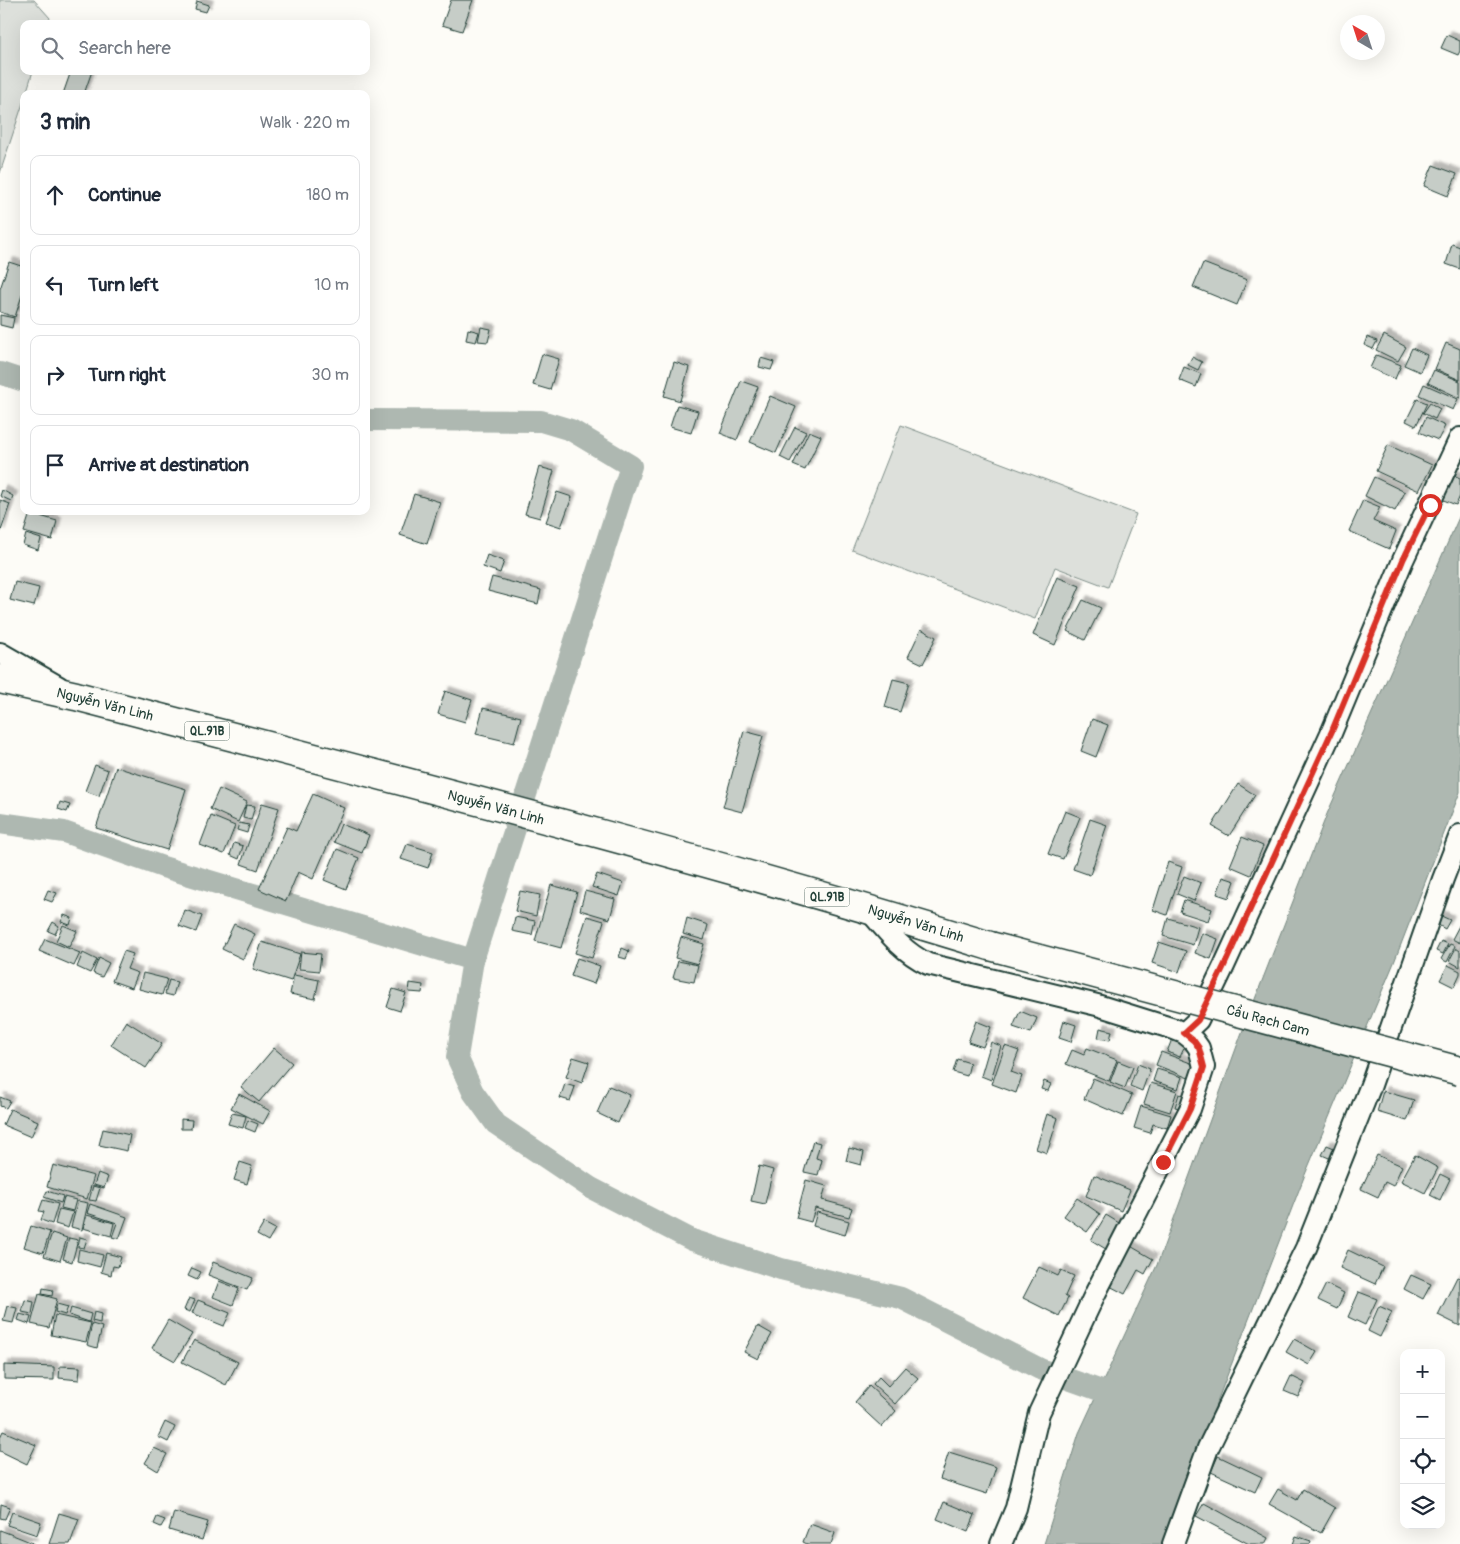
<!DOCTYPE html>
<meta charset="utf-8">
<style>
:root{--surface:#fff;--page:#f2f2f3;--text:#1f2937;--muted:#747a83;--line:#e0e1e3}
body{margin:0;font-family:Pangolin,sans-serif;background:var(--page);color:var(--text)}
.controls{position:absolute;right:15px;bottom:15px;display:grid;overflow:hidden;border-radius:10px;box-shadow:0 5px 20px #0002}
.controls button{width:45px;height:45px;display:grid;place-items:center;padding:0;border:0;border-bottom:1px solid var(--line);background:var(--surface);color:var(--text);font:25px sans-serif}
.compass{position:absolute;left:1340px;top:15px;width:45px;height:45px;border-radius:50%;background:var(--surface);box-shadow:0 5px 20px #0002;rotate:321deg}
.stop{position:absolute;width:15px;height:15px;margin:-11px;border:4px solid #d93025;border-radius:50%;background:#fff}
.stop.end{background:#d93025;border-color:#fff;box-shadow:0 1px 5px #0008}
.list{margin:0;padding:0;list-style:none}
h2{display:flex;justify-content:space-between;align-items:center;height:65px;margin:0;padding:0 20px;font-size:21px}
h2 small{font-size:16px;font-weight:400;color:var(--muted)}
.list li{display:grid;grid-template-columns:32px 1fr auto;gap:15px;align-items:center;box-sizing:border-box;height:80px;margin:0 10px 10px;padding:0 10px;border:1px solid var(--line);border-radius:10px}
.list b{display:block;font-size:19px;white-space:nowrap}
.list em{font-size:16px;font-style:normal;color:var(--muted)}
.icon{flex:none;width:28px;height:28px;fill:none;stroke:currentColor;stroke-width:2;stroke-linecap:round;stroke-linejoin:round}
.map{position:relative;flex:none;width:1460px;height:1544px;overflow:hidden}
.search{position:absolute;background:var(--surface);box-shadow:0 5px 20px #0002;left:20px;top:20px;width:350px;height:55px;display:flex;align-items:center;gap:12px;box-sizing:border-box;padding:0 18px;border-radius:10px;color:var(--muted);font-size:19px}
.panel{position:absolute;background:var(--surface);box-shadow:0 5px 20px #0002;left:20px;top:90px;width:350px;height:425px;border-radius:10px}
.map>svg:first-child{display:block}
.green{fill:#dde0db;stroke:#7e8e88}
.water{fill:#aeb8b1;stroke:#75877f}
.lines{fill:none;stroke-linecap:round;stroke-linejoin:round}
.canal{stroke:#aeb8b1;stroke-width:22}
.building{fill:#c6cdc7;stroke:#1f3d34;filter:url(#shadow)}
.street-casing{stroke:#1f3d34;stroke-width:24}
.highway-casing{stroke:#1f3d34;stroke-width:31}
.street{stroke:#fdfcf7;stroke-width:20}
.highway{stroke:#fdfcf7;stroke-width:28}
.highway-bridge-casing{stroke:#1f3d34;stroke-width:31;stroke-linecap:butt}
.highway-bridge{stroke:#fdfcf7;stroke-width:28}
.route{stroke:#d93025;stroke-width:6}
.labels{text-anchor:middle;stroke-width:4.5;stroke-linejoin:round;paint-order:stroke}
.shield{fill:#fdfcf7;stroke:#62766e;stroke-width:1}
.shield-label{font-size:12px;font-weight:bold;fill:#1f3d34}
.street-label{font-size:14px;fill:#1f3d34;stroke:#fdfcf7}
</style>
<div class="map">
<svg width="1460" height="1544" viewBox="0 0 1460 1544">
<defs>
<filter id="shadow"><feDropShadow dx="4.5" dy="-4.5" stdDeviation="1" flood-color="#0004"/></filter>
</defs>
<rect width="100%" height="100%" fill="#fdfcf7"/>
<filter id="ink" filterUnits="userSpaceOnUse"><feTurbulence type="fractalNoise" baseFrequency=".02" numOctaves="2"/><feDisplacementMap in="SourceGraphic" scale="10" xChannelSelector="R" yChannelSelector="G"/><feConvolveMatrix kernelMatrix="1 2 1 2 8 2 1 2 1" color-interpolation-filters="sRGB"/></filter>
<g filter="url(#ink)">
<path class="green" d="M 0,0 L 34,0 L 50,18 L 48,24 L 24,24 L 24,71 L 33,71 L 26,94 L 24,94 L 24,100 L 0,173 Z
M 901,425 L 1136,514 L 1108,587 L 1055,567 L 1035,619 L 852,550 Z"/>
<path class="water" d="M 1460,515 L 1460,792 L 1393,965 L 1304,1177 L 1170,1523 L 1161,1544 L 1044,1544 L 1079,1433 L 1157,1265 L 1241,1035 L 1327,814 Z"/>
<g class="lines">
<path class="canal" d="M 0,373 L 24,381
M 366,420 L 541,421 L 571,430 L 631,466 L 473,960 L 457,1057 L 473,1092 L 496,1124 L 591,1188 L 692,1240 L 781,1269 L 901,1298 L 1040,1369 L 1127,1400
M 0,823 L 64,832 L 163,867 L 473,960"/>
</g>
<path class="building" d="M 451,0 L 473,0 L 462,31 L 442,25 Z
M 197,1 L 209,5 L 206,12 L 195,9 Z
M 1447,35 L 1460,41 L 1460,51 L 1458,55 L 1441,48 Z
M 71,71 L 92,71 L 84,94 L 63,94 Z
M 1433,165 L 1457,174 L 1448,196 L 1424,186 Z
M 1452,244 L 1460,247 L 1460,269 L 1446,264 Z
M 9,262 L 24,267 L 24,289 L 15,317 L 0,312 L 0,289 Z
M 1203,263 L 1247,280 L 1237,305 L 1193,287 Z
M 0,315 L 14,318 L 12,328 L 0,325 Z
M 481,327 L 491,329 L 488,342 L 478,341 Z
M 468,329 L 479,332 L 476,342 L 466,340 Z
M 1384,335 L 1406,347 L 1398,361 L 1376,350 Z
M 1367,337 L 1377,341 L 1373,349 L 1364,345 Z
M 1446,343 L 1460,349 L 1460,380 L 1435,369 Z
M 1412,348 L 1427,355 L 1420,372 L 1404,365 Z
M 542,354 L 559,359 L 550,390 L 533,385 Z
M 1376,355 L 1401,365 L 1395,379 L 1370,368 Z
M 1192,357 L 1202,362 L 1198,370 L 1188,365 Z
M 761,358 L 774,362 L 771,370 L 759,367 Z
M 674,362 L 689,367 L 680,401 L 664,396 Z
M 1184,367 L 1201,374 L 1196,387 L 1179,380 Z
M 1434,370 L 1460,381 L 1460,398 L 1428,383 Z
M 741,381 L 758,387 L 737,440 L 720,433 Z
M 1424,384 L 1458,399 L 1453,410 L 1419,395 Z
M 770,396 L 796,407 L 776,453 L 750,442 Z
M 1417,399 L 1427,403 L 1416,426 L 1406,421 Z
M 1430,403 L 1440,409 L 1435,419 L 1423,413 Z
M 677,405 L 698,411 L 691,433 L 670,427 Z
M 1426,417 L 1445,426 L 1438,440 L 1419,432 Z
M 795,427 L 806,432 L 790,462 L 780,457 Z
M 809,431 L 821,436 L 805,470 L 793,465 Z
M 1388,445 L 1432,465 L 1419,491 L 1376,471 Z
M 539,467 L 554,471 L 540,518 L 525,514 Z
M 1447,472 L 1460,478 L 1460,496 L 1456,505 L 1436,497 Z
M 1374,477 L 1405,492 L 1395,511 L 1365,496 Z
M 2,490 L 13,496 L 11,501 L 0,496 Z
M 557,492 L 572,497 L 561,527 L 546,522 Z
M 414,494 L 440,502 L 427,544 L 400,535 Z
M 0,500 L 10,504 L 0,534 Z
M 1363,500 L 1380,507 L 1373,521 L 1396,531 L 1389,549 L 1349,531 Z
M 30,513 L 57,521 L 52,540 L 24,532 Z
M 26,534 L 41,539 L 38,550 L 23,545 Z
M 487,555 L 504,561 L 500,573 L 483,567 Z
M 492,577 L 541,590 L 538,604 L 488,591 Z
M 1057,577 L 1080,586 L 1055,645 L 1033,635 Z
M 15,582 L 39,588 L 34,606 L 10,600 Z
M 1083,600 L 1101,608 L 1085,640 L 1067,631 Z
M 921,629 L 936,637 L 923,664 L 908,657 Z
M 893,679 L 909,683 L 900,712 L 885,707 Z
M 445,691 L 472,700 L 465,722 L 438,714 Z
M 483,708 L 521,717 L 514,743 L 476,734 Z
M 1092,719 L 1108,725 L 1096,757 L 1081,751 Z
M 744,731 L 763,736 L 742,812 L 723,807 Z
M 95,765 L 108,770 L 99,796 L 85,791 Z
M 116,767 L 186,789 L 167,850 L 96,828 Z
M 1238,784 L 1255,795 L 1229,836 L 1212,826 Z
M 219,789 L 247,802 L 238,822 L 210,809 Z
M 313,794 L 344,808 L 313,879 L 298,872 L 286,901 L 259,889 L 287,827 L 296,831 Z
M 60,802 L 70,805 L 67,812 L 58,809 Z
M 262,803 L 279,808 L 258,870 L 241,864 Z
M 246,805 L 255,806 L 251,820 L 243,818 Z
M 1065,811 L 1080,817 L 1063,859 L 1048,854 Z
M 211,816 L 235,826 L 224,854 L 200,845 Z
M 1090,819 L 1107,825 L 1090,875 L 1073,869 Z
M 239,823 L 249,825 L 247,833 L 237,830 Z
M 341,824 L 369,835 L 362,853 L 334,842 Z
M 1242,837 L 1263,846 L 1251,875 L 1230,866 Z
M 234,843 L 243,846 L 239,859 L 230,855 Z
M 407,844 L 433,852 L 428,868 L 401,859 Z
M 337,849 L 359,858 L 346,889 L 324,880 Z
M 1168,862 L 1182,867 L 1167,915 L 1153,910 Z
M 597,874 L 623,883 L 619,896 L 592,887 Z
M 1184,876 L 1201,883 L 1194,901 L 1177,894 Z
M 1223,877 L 1235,881 L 1229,898 L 1217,894 Z
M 551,885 L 577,892 L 561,948 L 535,941 Z
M 48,890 L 57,893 L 52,902 L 44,899 Z
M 520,891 L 540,895 L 536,916 L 515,911 Z
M 585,891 L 615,899 L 610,919 L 580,910 Z
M 1184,900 L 1212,909 L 1208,921 L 1180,912 Z
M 185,910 L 202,916 L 196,932 L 179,926 Z
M 64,915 L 72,918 L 70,925 L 61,922 Z
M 1439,915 L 1450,920 L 1445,929 L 1435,923 Z
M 587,916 L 604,921 L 592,958 L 575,953 Z
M 515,917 L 535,921 L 532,935 L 512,931 Z
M 687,918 L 708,925 L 704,940 L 683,934 Z
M 1168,918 L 1198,927 L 1193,945 L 1163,936 Z
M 53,922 L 59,926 L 55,934 L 48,931 Z
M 234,924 L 255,934 L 243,959 L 222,949 Z
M 1460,924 L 1460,943 L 1452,939 Z
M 63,925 L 77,931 L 69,947 L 56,941 Z
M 1202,933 L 1218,939 L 1211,959 L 1195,953 Z
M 681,937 L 704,944 L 698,964 L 675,958 Z
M 45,939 L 80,953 L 74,966 L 39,951 Z
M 1441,941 L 1448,944 L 1443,954 L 1436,951 Z
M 262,942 L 300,954 L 291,981 L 253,969 Z
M 1159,942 L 1186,951 L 1179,972 L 1152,963 Z
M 1450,944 L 1455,946 L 1447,962 L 1441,959 Z
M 622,948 L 629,951 L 626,959 L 619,957 Z
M 1456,948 L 1460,951 L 1460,967 L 1449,961 Z
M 124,951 L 133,954 L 127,969 L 138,973 L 132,988 L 112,981 Z
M 301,952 L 321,954 L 319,971 L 299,969 Z
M 83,953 L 97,960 L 90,973 L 77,967 Z
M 99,958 L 109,963 L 102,977 L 93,973 Z
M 577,958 L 600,966 L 594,984 L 571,976 Z
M 678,961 L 698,965 L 694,982 L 673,978 Z
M 1448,965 L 1460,971 L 1460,974 L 1454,987 L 1440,980 Z
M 143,973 L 167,979 L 162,995 L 139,989 Z
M 294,975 L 319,980 L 315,999 L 290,994 Z
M 169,980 L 177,982 L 173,996 L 165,994 Z
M 410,983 L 423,985 L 422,993 L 409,992 Z
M 393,989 L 406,993 L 400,1011 L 387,1007 Z
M 1020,1011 L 1037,1018 L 1031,1033 L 1013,1027 Z
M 126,1021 L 162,1044 L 146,1068 L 111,1045 Z
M 976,1021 L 991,1027 L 983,1047 L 968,1042 Z
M 1064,1021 L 1076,1025 L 1071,1042 L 1059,1038 Z
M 1100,1028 L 1112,1031 L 1110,1040 L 1098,1038 Z
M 1172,1039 L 1186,1044 L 1180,1057 L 1167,1052 Z
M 991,1042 L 1001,1046 L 991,1080 L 981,1076 Z
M 1005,1046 L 1019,1051 L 1011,1072 L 1022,1076 L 1016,1093 L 992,1084 Z
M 274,1048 L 292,1063 L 259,1102 L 241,1087 Z
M 1087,1048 L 1117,1060 L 1109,1081 L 1066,1064 L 1072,1050 L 1084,1055 Z
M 1161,1052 L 1196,1065 L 1191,1079 L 1156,1065 Z
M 573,1057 L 589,1062 L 582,1083 L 566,1077 Z
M 957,1059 L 970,1063 L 967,1076 L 953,1072 Z
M 1118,1061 L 1133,1067 L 1125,1088 L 1110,1082 Z
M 1138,1064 L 1150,1069 L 1142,1091 L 1130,1086 Z
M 1157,1069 L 1182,1077 L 1178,1089 L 1153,1081 Z
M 1093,1078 L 1132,1095 L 1123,1116 L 1084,1099 Z
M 1044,1081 L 1051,1084 L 1048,1091 L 1041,1089 Z
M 1151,1083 L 1177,1091 L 1170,1112 L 1144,1104 Z
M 565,1084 L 575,1087 L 570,1101 L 560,1098 Z
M 609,1086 L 630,1095 L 618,1123 L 597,1113 Z
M 1383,1091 L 1414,1100 L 1407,1121 L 1377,1112 Z
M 239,1094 L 270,1111 L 263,1124 L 231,1108 Z
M 1179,1094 L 1187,1096 L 1183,1109 L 1175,1107 Z
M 0,1097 L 10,1101 L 6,1108 L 0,1106 Z
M 1141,1106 L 1171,1115 L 1167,1128 L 1153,1124 L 1150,1133 L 1134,1128 Z
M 10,1109 L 38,1121 L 31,1137 L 3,1125 Z
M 232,1113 L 246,1116 L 243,1128 L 228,1124 Z
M 1047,1114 L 1058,1118 L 1047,1153 L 1036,1149 Z
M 181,1119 L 192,1120 L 191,1129 L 181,1129 Z
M 248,1120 L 258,1124 L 255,1132 L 245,1128 Z
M 103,1129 L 130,1135 L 127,1151 L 99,1145 Z
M 813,1141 L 820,1143 L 816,1158 L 822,1160 L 818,1175 L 804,1172 Z
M 1327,1145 L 1341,1151 L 1336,1161 L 1322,1155 Z
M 849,1148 L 864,1152 L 861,1165 L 846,1161 Z
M 1377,1155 L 1402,1166 L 1393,1186 L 1385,1182 L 1378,1197 L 1361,1189 Z
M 1415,1155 L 1438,1168 L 1425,1193 L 1401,1181 Z
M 240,1162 L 252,1166 L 247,1184 L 234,1180 Z
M 53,1165 L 94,1176 L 87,1199 L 47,1187 Z
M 759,1166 L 773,1170 L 765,1204 L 751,1201 Z
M 98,1173 L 108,1177 L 104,1188 L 94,1185 Z
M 1440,1174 L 1450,1179 L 1440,1200 L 1430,1195 Z
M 1094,1175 L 1130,1190 L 1121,1211 L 1086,1196 Z
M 806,1180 L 826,1186 L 822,1200 L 852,1208 L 849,1217 L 815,1208 L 811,1222 L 796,1218 Z
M 93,1186 L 100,1188 L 96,1201 L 89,1200 Z
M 47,1191 L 63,1196 L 61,1203 L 44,1197 Z
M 64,1197 L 76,1200 L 73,1211 L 61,1208 Z
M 1077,1198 L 1100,1214 L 1087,1232 L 1064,1216 Z
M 43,1200 L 58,1204 L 52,1224 L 41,1220 L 44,1212 L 39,1211 Z
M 78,1201 L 88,1203 L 82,1230 L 71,1227 Z
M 90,1204 L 127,1217 L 119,1239 L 112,1237 L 117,1223 L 87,1213 Z
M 59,1209 L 73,1212 L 68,1228 L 55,1224 Z
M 817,1212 L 849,1221 L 845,1235 L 813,1226 Z
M 87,1215 L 114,1223 L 111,1236 L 83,1228 Z
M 1106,1215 L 1124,1226 L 1109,1251 L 1091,1240 Z
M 264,1223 L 275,1229 L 268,1241 L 257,1235 Z
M 31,1226 L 50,1232 L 43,1253 L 24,1247 Z
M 52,1233 L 67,1238 L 60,1261 L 44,1256 Z
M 80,1237 L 87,1239 L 84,1248 L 78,1247 Z
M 69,1238 L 78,1240 L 72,1262 L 63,1259 Z
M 1127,1244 L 1153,1259 L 1145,1274 L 1138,1270 L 1125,1294 L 1104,1283 Z
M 79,1249 L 103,1255 L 100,1267 L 77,1261 Z
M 1348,1250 L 1383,1267 L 1375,1284 L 1340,1268 Z
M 106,1253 L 121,1257 L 118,1267 L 113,1266 L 111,1275 L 101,1272 Z
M 213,1262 L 253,1278 L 247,1290 L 208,1275 Z
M 1039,1267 L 1058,1276 L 1061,1270 L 1074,1276 L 1065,1296 L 1068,1298 L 1059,1316 L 1023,1298 Z
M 192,1268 L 201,1272 L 197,1280 L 188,1276 Z
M 1411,1275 L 1431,1284 L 1423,1299 L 1404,1289 Z
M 1457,1277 L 1460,1278 L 1460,1326 L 1438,1315 Z
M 219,1281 L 239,1289 L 233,1305 L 213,1297 Z
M 1326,1284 L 1344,1293 L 1337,1309 L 1318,1300 Z
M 43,1288 L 53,1290 L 52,1296 L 42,1294 Z
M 1359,1292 L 1377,1299 L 1365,1325 L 1348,1317 Z
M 39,1294 L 57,1299 L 49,1328 L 31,1324 Z
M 189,1298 L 195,1300 L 190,1312 L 184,1310 Z
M 25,1300 L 34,1302 L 32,1314 L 22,1312 Z
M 198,1300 L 230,1313 L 224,1326 L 192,1313 Z
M 57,1304 L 68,1307 L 65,1315 L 55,1312 Z
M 7,1306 L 17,1308 L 13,1323 L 3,1321 Z
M 1379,1306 L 1392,1312 L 1380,1337 L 1368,1331 Z
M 71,1308 L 91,1314 L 89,1322 L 69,1315 Z
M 94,1312 L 101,1314 L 100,1323 L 92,1321 Z
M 20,1314 L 31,1317 L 29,1324 L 18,1320 Z
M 55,1315 L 91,1323 L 86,1342 L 51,1335 Z
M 168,1320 L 192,1334 L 175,1361 L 152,1348 Z
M 92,1324 L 102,1327 L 97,1348 L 87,1345 Z
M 758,1326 L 772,1334 L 758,1359 L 744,1352 Z
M 1294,1339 L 1317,1352 L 1309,1365 L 1286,1352 Z
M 194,1340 L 238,1362 L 226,1385 L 182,1362 Z
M 4,1365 L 54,1367 L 54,1380 L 4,1379 Z
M 60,1366 L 80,1367 L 79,1380 L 59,1378 Z
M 905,1367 L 918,1378 L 895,1404 L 873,1384 L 879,1377 L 888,1386 Z
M 1291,1376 L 1305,1383 L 1298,1397 L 1284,1391 Z
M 869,1386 L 896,1411 L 882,1427 L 855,1402 Z
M 165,1422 L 175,1427 L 168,1442 L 158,1437 Z
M 3,1431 L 36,1445 L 27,1464 L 0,1451 L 0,1437 Z
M 154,1448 L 167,1454 L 158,1471 L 145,1463 Z
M 949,1452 L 996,1467 L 987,1494 L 940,1479 Z
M 1218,1456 L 1262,1477 L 1255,1492 L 1211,1472 Z
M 1278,1489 L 1297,1500 L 1303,1489 L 1335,1508 L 1321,1533 L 1269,1504 Z
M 944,1502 L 975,1515 L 968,1532 L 937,1519 Z
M 1204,1503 L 1268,1538 L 1265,1544 L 1249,1544 L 1196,1516 Z
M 1,1504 L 10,1507 L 5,1519 L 0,1518 Z
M 12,1512 L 41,1522 L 37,1535 L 7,1525 Z
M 174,1512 L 208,1522 L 202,1540 L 169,1530 Z
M 59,1513 L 79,1519 L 70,1544 L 49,1544 Z
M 157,1517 L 165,1520 L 161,1527 L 154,1524 Z
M 810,1524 L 835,1533 L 831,1544 L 807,1544 L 803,1542 Z
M 0,1530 L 33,1543 L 33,1544 L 0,1544 Z
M 1296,1536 L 1311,1541 L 1310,1544 L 1293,1544 Z"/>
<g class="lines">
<g class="street-casing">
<path id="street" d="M 0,653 L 59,687
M 867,908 C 885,929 902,952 928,964 L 1097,1005 L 1174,1029 L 1184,1033 L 1194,1041 L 1199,1048 L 1204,1067 L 1190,1109 L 1096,1292 L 1039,1413 L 1016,1508 L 1001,1544
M 1184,1033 L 1198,1020 L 1224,966 L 1332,731 L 1403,560 L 1460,438
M 1173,1544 L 1208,1448 L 1306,1248 L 1371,1085 L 1443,879 L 1460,835"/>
</g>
<g class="highway-casing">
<path id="highway" d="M 0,679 L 76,696 C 382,776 688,853 990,946"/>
</g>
<use href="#street" class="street"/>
<use href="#highway" class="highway"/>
<g class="highway-bridge-casing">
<path id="highway-bridge" d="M 990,946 L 1460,1071"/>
</g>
<use href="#highway-bridge" class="highway-bridge"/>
</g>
</g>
<g class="lines" filter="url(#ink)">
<path class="route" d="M 1163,1162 L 1190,1109 L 1204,1067 L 1199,1048 L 1194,1041 L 1184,1033 L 1198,1020 L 1224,966 L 1332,731 L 1403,560 L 1430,505"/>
</g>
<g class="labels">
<g class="shield">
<rect x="184.5" y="721.5" width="45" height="19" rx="4"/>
<rect x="804.5" y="887.5" width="45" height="19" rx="4"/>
</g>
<g class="shield-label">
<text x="207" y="735">QL.91B</text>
<text x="827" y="901">QL.91B</text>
</g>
<g class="street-label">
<text transform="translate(105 704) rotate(14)" y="5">Nguyễn Văn Linh</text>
<text transform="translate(496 807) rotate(15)" y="5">Nguyễn Văn Linh</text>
<text transform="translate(916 923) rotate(17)" y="5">Nguyễn Văn Linh</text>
<text transform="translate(1268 1020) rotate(15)" y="5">Cầu Rạch Cam</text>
</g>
</g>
</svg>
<div class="controls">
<button>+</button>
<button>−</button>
<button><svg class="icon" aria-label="locate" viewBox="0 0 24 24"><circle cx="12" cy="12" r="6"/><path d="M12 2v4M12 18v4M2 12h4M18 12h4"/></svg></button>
<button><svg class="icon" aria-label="layers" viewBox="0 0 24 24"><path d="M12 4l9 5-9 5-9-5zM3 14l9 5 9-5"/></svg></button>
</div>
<svg class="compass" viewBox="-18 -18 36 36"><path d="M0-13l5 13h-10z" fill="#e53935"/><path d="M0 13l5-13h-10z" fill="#747a83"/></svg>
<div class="stop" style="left:1430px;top:505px"></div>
<div class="stop end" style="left:1163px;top:1162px"></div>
<div class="search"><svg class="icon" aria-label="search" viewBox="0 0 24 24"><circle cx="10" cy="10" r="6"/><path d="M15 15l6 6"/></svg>Search here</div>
<section class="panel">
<h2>3 min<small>Walk · 220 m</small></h2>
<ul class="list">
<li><svg class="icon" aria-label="ahead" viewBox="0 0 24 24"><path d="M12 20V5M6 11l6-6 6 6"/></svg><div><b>Continue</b></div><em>180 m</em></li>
<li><svg class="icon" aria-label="left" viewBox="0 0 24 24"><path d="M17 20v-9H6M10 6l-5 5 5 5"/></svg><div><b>Turn left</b></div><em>10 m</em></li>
<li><svg class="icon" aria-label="right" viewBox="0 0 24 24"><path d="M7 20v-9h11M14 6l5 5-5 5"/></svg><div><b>Turn right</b></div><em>30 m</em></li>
<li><svg class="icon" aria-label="arrive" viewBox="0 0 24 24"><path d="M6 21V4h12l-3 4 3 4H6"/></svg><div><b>Arrive at destination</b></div></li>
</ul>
</section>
</div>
